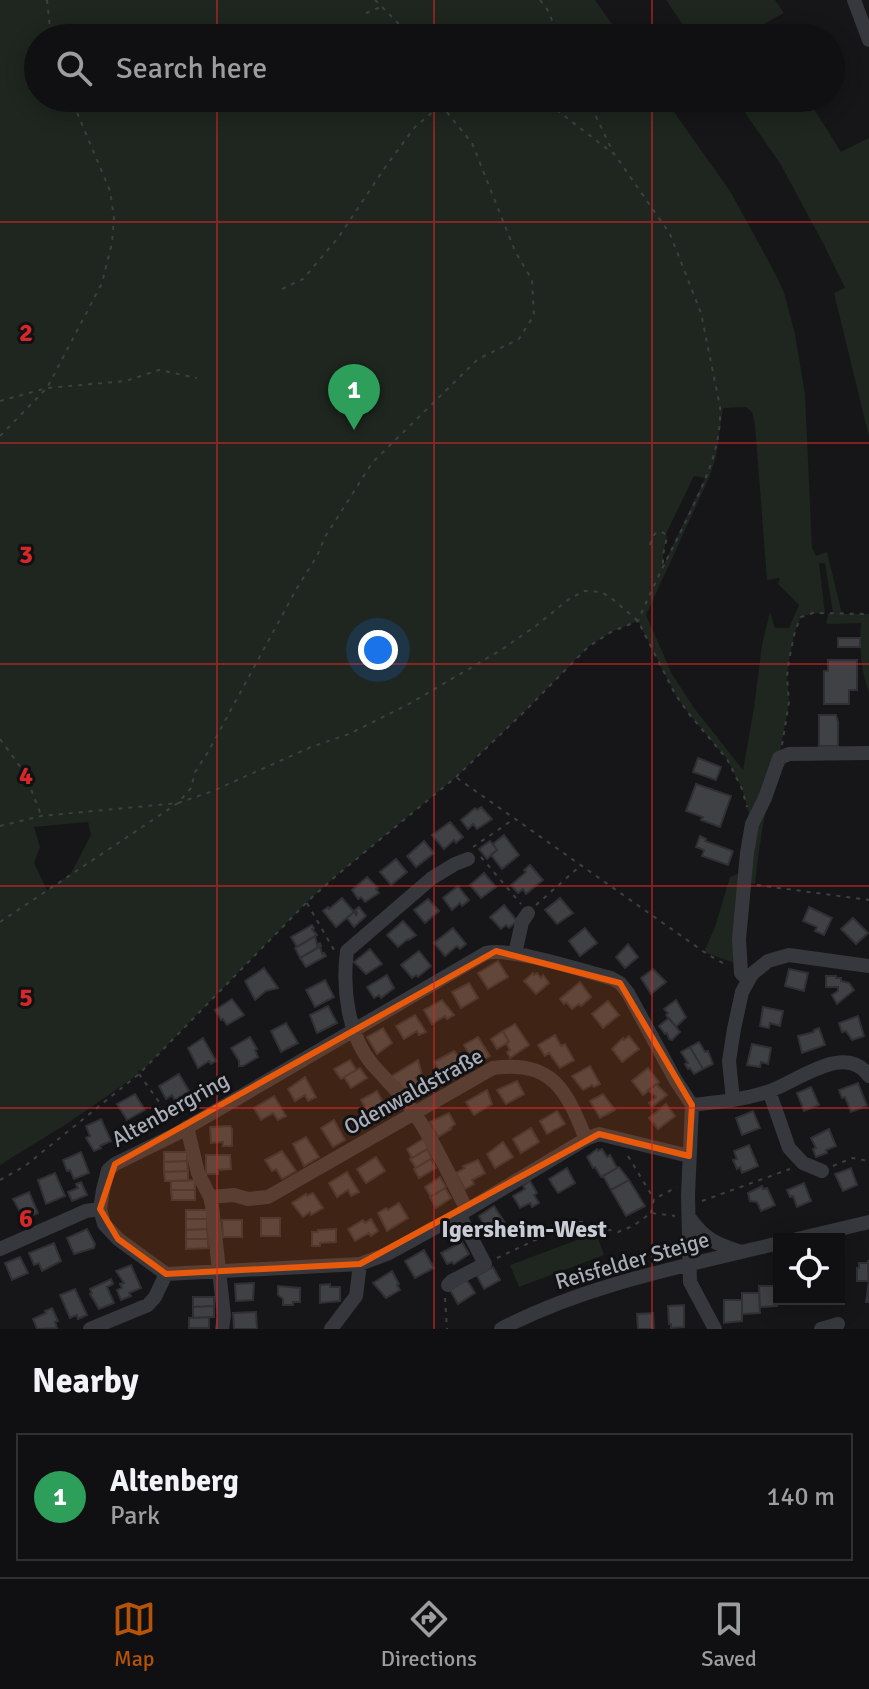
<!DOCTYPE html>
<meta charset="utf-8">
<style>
:root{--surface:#101012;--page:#19191b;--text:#f1f3f6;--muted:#9c9d9f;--line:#303032;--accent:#b45309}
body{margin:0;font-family:Signika,sans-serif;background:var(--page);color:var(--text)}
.controls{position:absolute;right:24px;bottom:24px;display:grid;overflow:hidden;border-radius:0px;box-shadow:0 4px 20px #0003}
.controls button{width:72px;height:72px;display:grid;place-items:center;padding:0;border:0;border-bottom:2px solid var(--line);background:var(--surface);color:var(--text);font:40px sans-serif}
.you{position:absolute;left:378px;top:650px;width:28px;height:28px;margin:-20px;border:6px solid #fff;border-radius:50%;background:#1a73e8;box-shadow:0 0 0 12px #1a73e833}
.badge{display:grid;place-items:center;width:52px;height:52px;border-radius:50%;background:var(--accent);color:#fff;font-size:26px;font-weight:700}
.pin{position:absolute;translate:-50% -66px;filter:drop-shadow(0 2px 4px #0008)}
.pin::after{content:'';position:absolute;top:42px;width:28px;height:24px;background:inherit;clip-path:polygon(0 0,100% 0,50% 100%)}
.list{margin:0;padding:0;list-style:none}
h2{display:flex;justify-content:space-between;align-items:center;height:104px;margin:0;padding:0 32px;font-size:34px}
h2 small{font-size:26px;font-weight:400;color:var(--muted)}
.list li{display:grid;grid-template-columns:52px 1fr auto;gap:24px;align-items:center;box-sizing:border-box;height:128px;margin:0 16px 16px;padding:0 16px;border:2px solid var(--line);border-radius:0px}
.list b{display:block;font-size:30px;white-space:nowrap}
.list p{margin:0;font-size:26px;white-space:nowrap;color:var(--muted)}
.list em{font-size:26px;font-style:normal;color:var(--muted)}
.icon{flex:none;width:44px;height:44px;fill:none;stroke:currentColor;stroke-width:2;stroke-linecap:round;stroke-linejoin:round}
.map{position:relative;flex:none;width:869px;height:1329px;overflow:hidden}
.search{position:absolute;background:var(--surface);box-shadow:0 4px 20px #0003;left:24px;right:24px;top:24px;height:88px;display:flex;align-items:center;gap:20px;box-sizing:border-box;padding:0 28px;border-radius:44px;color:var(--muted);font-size:30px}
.sheet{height:248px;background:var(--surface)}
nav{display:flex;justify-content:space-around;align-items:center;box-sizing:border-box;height:112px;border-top:2px solid var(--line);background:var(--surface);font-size:22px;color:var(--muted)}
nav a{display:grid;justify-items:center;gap:4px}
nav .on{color:var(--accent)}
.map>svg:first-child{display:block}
.green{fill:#1e261f;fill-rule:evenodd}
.building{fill:#404145;stroke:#303034;stroke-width:2}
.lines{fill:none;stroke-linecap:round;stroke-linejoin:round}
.path{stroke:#3d3f44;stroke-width:2;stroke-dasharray:4 6;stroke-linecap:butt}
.minor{stroke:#37383d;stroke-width:14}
.marked{fill:#e8590c;fill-opacity:0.2;stroke:#e8590c;stroke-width:6;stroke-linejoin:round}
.grid{fill:none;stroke:#d62828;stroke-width:2;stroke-opacity:0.55}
.labels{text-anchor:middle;stroke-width:6;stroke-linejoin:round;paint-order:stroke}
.street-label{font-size:22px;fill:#a8adb8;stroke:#111113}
.neighbourhood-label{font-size:24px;font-weight:bold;fill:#c9ccd4;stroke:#111113}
.grid-label{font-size:26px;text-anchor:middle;font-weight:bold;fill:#d62828;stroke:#111113;stroke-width:6;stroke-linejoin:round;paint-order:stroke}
</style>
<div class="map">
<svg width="869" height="1329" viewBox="0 0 869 1329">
<rect width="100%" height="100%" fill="#161618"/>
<path class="green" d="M 0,0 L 595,0 L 622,38 L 38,38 L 38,98 L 664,98 L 730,191 L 776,275 L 784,293 L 795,334 L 805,394 L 812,548 L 816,556 L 827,552 L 842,614 L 869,614 L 869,693 C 861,670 859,647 861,623 L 829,624 L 826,623 L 828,614 L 833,613 L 825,563 L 819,563 L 825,614 L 813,613 L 801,617 L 795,631 L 789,660 L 787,677 L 789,702 L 779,757 L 792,759 C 765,775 759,854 755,884 L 744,883 L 740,965 L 704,952 L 715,927 L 730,877 L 745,871 L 752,824 L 742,789 L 727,759 L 689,714 L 675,694 L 638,621 L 611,632 L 588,647 L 523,713 L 456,777 L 337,875 L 307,902 L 142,1071 L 138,1070 L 139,1074 L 68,1123 L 0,1165 ZM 746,407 L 752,412 L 755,425 L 767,580 L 780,578 L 778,584 L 799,605 L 789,628 L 775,628 L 770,612 L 762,645 L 754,708 L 743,770 L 694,708 L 672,674 L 646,615 L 709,478 L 716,457 L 723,408 ZM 694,476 L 705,478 L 663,566 L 663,555 L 667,537 L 666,534 ZM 88,822 L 91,835 L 70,875 L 47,890 L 34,863 L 40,847 L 34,827 Z
M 666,0 L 775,0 L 784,13 L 762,25 L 769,38 L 692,38 Z
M 735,98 L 807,98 L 841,152 L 869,138 L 869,437 L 834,293 L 845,288 L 824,245 L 781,165 Z
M 596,1233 L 604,1255 L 519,1287 L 510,1265 Z"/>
<path class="building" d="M 838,638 L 860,638 L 860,647 L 838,647 Z
M 828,660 L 857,660 L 857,690 L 849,690 L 849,704 L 824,704 L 824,671 L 828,671 Z
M 819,715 L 836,715 L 838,722 L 838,746 L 819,746 Z
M 698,758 L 721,767 L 716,780 L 693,772 Z
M 696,784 L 731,796 L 720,827 L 701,820 L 703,817 L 686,811 Z
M 481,807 L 492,819 L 477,829 L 473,824 L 468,829 L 461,820 L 475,808 L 477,810 Z
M 450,822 L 463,837 L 456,843 L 454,840 L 444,849 L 432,835 Z
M 504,835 L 519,855 L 502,869 L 491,855 L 497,850 L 493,844 Z
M 700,836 L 706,839 L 705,841 L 733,851 L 728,865 L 702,856 L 704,850 L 696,847 Z
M 424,841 L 434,853 L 416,867 L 407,856 Z
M 490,841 L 497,850 L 487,859 L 479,849 Z
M 396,859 L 407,872 L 391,885 L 380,872 Z
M 530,865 L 543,880 L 526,894 L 523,889 L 518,893 L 511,885 L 526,872 L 524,870 Z
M 484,873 L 496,887 L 481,898 L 470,885 Z
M 367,877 L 378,888 L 376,889 L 379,893 L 365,902 L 361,897 L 358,899 L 352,890 Z
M 458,886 L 469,900 L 462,906 L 460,903 L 452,910 L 443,898 Z
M 342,898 L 354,912 L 336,927 L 323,911 L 328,907 L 329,909 Z
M 560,898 L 573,913 L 557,924 L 545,910 Z
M 428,899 L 439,911 L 425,923 L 414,910 Z
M 504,905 L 517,921 L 509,928 L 506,925 L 501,929 L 490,917 Z
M 359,907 L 366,916 L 354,927 L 347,918 L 354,912 L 356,915 L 357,913 L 355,910 Z
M 809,907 L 832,918 L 824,935 L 815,931 L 817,927 L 803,921 Z
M 853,918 L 868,933 L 856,944 L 841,929 Z
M 403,921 L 416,935 L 409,940 L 408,939 L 398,947 L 387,935 Z
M 312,925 L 314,928 L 312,929 L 317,935 L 297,947 L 291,937 Z
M 453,928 L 466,944 L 460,949 L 457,946 L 445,956 L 434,943 Z
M 585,928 L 597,943 L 580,956 L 569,941 Z
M 315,936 L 317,945 L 320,943 L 321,946 L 300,958 L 295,948 Z
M 628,944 L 638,957 L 625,968 L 616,957 Z
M 320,946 L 322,954 L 324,953 L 326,956 L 306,967 L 300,958 Z
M 370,949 L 382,964 L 366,974 L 354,962 Z
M 419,951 L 431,966 L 418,977 L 416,975 L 412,978 L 401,965 Z
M 498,961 L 508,977 L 488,989 L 478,973 Z
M 264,968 L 278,988 L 266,991 L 255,1000 L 245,981 Z
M 653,969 L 666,982 L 651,994 L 641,978 Z
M 789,969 L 808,973 L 804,991 L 785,986 Z
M 533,973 L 534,975 L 537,973 L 541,978 L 543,975 L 549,983 L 536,994 L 524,981 Z
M 387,975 L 394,988 L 381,998 L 379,995 L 374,998 L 367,987 Z
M 826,976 L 836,976 L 836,978 L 841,978 L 841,981 L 849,983 L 854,990 L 837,1004 L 832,995 L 838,991 L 838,987 L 826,987 Z
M 325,980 L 334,997 L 315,1007 L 306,990 Z
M 580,982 L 591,997 L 581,1006 L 579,1004 L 572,1009 L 566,1002 L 564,1004 L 560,999 Z
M 469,983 L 478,998 L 461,1008 L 452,992 Z
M 232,999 L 244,1015 L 227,1025 L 223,1019 L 221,1020 L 215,1010 Z
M 442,1000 L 454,1015 L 447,1019 L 445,1016 L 432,1024 L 424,1010 Z
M 676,1000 L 686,1017 L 676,1027 L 666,1015 L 668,1013 L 664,1009 Z
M 608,1001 L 619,1015 L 603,1028 L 592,1014 Z
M 328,1006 L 337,1023 L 317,1033 L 310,1015 Z
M 763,1007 L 783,1011 L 780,1026 L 770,1023 L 769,1028 L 760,1026 Z
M 415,1015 L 426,1032 L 419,1035 L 417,1031 L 404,1039 L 396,1026 Z
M 858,1016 L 864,1036 L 852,1040 L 846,1031 L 842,1032 L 839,1023 Z
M 669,1018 L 680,1032 L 672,1040 L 669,1039 L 667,1033 L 665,1034 L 659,1026 Z
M 286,1023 L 298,1043 L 281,1052 L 271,1031 Z
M 515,1024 L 529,1045 L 510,1058 L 507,1052 L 510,1050 L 506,1043 L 509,1042 L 503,1031 Z
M 383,1028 L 392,1043 L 377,1054 L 367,1037 Z
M 819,1028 L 825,1045 L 802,1053 L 798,1036 L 814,1032 L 814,1030 Z
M 503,1031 L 509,1042 L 497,1049 L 491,1039 Z
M 555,1035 L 561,1046 L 565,1044 L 574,1060 L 560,1068 L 549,1053 L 545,1056 L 538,1045 Z
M 629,1036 L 639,1049 L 622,1062 L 612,1049 L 623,1038 L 624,1040 Z
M 250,1037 L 257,1049 L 255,1050 L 258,1057 L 243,1066 L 239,1066 L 239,1061 L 231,1048 Z
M 478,1037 L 490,1056 L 475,1065 L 464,1045 Z
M 203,1038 L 216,1061 L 211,1064 L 209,1061 L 198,1068 L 188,1048 Z
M 699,1042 L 705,1052 L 708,1051 L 713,1064 L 703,1069 L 690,1047 Z
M 752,1044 L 771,1048 L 768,1064 L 761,1062 L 760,1067 L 747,1065 Z
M 690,1047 L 703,1069 L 694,1074 L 690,1068 L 688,1069 L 685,1064 L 688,1063 L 681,1052 Z
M 454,1051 L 463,1062 L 461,1064 L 465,1070 L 452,1080 L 446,1072 L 441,1074 L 434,1062 Z
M 350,1060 L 356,1070 L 341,1079 L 334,1069 Z
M 418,1060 L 422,1075 L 416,1078 L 420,1085 L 405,1093 L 399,1083 L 395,1085 L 390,1077 Z
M 590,1066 L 600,1084 L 594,1087 L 592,1085 L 583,1090 L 572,1076 Z
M 360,1068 L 367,1078 L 351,1088 L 344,1077 Z
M 648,1068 L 659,1082 L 643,1095 L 632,1081 Z
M 179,1074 L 189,1091 L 175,1100 L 172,1095 L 166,1099 L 159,1086 Z
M 305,1077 L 316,1097 L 308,1101 L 305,1095 L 295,1101 L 288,1089 Z
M 517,1081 L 524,1094 L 506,1104 L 497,1090 Z
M 858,1083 L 867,1106 L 851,1112 L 845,1097 L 842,1098 L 839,1090 Z
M 656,1084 L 667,1095 L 652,1107 L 649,1103 L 656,1097 L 648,1090 Z
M 811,1087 L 819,1105 L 804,1111 L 797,1093 Z
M 487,1090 L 492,1104 L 474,1115 L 466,1102 Z
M 377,1091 L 383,1102 L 367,1111 L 361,1100 Z
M 135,1094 L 145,1110 L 127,1120 L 117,1104 Z
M 603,1094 L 615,1110 L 600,1118 L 590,1101 Z
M 274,1096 L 286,1116 L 278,1120 L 273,1113 L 261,1120 L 254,1108 Z
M 383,1102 L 390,1112 L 374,1121 L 368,1111 Z
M 666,1104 L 675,1116 L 658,1129 L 649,1118 Z
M 557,1111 L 565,1124 L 547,1134 L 540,1121 Z
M 753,1111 L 760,1128 L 742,1135 L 736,1118 Z
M 449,1113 L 455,1124 L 450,1128 L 451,1129 L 438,1137 L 430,1122 Z
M 101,1119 L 111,1141 L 100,1146 L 101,1148 L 94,1151 L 86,1138 L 90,1136 L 86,1126 Z
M 334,1120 L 345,1140 L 333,1147 L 321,1128 Z
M 230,1126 L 232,1129 L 232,1146 L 223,1146 L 223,1142 L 211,1143 L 210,1127 Z
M 531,1128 L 539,1142 L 521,1153 L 513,1139 Z
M 829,1129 L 836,1146 L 826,1150 L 827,1153 L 816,1157 L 813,1149 L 816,1148 L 811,1138 Z
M 306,1137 L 319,1157 L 304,1166 L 293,1144 Z
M 423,1139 L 429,1148 L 412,1158 L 407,1149 Z
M 503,1142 L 513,1157 L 495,1168 L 487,1154 Z
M 749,1145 L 758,1166 L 742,1173 L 740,1167 L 737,1169 L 733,1160 L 737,1159 L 734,1151 Z
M 427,1149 L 432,1158 L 416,1168 L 410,1159 Z
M 597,1149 L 598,1151 L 602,1149 L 607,1157 L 610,1155 L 617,1168 L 601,1177 L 595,1167 L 593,1168 L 587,1157 Z
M 282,1151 L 296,1171 L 282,1179 L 276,1169 L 272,1171 L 265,1160 Z
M 81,1152 L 89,1173 L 74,1179 L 70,1170 L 67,1171 L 63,1160 Z
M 164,1152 L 187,1152 L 187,1161 L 164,1162 Z
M 206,1155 L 230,1155 L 231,1169 L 218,1170 L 218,1174 L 206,1174 Z
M 376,1157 L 385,1171 L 366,1183 L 357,1169 Z
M 431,1159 L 436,1168 L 419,1178 L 414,1169 Z
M 478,1160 L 485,1173 L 472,1180 L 474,1184 L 465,1189 L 456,1173 L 465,1168 L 463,1166 Z
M 187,1161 L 188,1171 L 164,1172 L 164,1162 Z
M 619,1167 L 629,1180 L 611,1190 L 603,1176 Z
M 567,1168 L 575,1183 L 558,1193 L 549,1179 Z
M 851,1168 L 857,1185 L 843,1191 L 835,1174 Z
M 188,1171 L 188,1181 L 165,1181 L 164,1172 Z
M 347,1172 L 359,1192 L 351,1196 L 348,1190 L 337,1197 L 329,1183 Z
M 55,1173 L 65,1196 L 46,1204 L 38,1180 Z
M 440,1177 L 446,1187 L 431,1197 L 425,1187 Z
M 195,1180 L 195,1190 L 171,1190 L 171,1181 Z
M 629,1180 L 645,1206 L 626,1216 L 611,1190 Z
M 530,1181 L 537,1193 L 534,1195 L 539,1203 L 532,1207 L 530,1203 L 520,1208 L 513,1196 L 525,1189 L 523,1186 Z
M 81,1182 L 87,1195 L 72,1201 L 68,1192 L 78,1188 L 76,1184 Z
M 804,1183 L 811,1201 L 797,1207 L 793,1196 L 790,1197 L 787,1190 Z
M 762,1186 L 763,1189 L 767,1188 L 775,1205 L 761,1211 L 757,1202 L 750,1201 L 748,1193 Z
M 445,1188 L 451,1198 L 436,1208 L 430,1197 Z
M 171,1190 L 195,1190 L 195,1200 L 172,1200 Z
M 29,1192 L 38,1213 L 24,1219 L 13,1199 Z
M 313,1193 L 323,1208 L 311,1215 L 310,1212 L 303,1217 L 292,1203 L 306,1194 L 307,1196 Z
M 399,1203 L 408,1218 L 387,1231 L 378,1213 L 386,1208 L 388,1210 Z
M 494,1206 L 505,1223 L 497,1228 L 498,1230 L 490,1236 L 479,1216 Z
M 186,1210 L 207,1210 L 207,1219 L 186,1219 Z
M 261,1218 L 280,1218 L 280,1236 L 261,1236 Z
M 186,1219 L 207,1219 L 207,1229 L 186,1230 Z
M 371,1219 L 378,1231 L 371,1236 L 369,1233 L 355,1241 L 348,1229 L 363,1220 L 365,1223 Z
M 222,1220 L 242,1220 L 242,1237 L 223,1237 Z
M 87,1229 L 95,1244 L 94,1248 L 74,1254 L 67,1238 Z
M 207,1229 L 208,1239 L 186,1239 L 186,1230 Z
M 336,1229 L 336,1242 L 320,1243 L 320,1246 L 312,1246 L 312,1232 L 318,1232 L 318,1230 Z
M 186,1239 L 208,1239 L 208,1248 L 186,1249 Z
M 462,1242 L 469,1254 L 454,1264 L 452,1262 L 447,1264 L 441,1253 Z
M 54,1243 L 61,1261 L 42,1271 L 39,1263 L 34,1265 L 29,1253 Z
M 424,1250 L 434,1268 L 415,1278 L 405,1261 Z
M 20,1257 L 28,1273 L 12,1280 L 5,1263 Z
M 868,1260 L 869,1302 L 866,1302 L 869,1281 L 857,1281 L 857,1268 L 859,1268 L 859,1263 L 868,1263 Z
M 131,1265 L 141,1288 L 129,1293 L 131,1296 L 121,1300 L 117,1290 L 122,1288 L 120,1284 L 124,1283 L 116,1271 Z
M 493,1267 L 500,1280 L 484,1289 L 477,1276 Z
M 392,1271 L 399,1284 L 397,1285 L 400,1290 L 386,1298 L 373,1283 Z
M 111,1279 L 113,1284 L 107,1287 L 114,1303 L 99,1309 L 90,1294 L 92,1293 L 90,1289 Z
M 467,1280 L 475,1293 L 458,1304 L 450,1290 Z
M 254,1283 L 253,1300 L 236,1301 L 235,1284 Z
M 330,1284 L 330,1287 L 340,1287 L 340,1301 L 320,1303 L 320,1285 Z
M 278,1286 L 300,1288 L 300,1302 L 293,1302 L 293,1305 L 283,1305 L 283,1299 L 278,1295 Z
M 759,1286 L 777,1286 L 777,1306 L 760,1307 Z
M 75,1289 L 87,1315 L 78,1319 L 77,1315 L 70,1318 L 60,1295 Z
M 742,1293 L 759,1293 L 760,1313 L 742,1314 Z
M 193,1297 L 214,1297 L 214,1306 L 193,1307 Z
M 724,1300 L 742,1300 L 742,1321 L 724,1323 Z
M 684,1305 L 684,1327 L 671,1328 L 671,1324 L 669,1324 L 668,1306 Z
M 214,1306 L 214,1317 L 193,1318 L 193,1307 Z
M 52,1308 L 58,1321 L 55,1322 L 57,1328 L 37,1329 L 33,1319 L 46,1313 L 45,1311 Z
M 256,1312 L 257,1329 L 234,1329 L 233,1313 Z
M 653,1313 L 654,1329 L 638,1329 L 637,1314 Z
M 209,1317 L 209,1328 L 189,1328 L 189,1318 Z"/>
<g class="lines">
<path class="path" d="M 47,0 L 51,38
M 375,0 L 396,21 L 410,38
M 540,0 L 547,9 L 560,38
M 366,13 L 381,7
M 587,98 L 614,154
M 282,289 L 303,279 L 338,238 L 384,169 L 414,128 L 441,105 L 456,98
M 0,401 L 47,388 L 126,381 L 159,370 L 197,378
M 0,436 L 47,388 L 102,283 L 112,243 L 114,217 L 110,191 L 71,98
M 650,545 C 652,535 659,525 667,537 L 663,555 L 663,567
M 0,739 L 19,765 L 29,784 L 41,815
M 782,745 L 789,702 L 787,677 L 789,660 L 795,631 L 801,617 L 813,613 L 869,614
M 457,778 L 707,954 L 728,966
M 0,826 L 41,816 L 178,803 L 213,791 L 311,747 L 349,734 L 409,704 L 501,650 L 537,625 L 569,599 L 584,591 L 601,592 L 610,597 L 638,621 L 675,694 L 689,714 L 727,759 L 742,789 L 747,807
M 473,847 L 514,819
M 481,857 L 521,904
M 757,885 L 869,900
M 307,903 L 334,950
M 536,905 L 579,867
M 0,922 L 178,803 L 191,788 L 195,772 L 208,752 L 297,588 L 317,556 L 325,537 L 372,463 L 478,359 L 519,339 L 534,315 L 532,280 L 515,251 L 472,143 L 441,105
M 139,1074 L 159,1102 L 169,1122
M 628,1156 L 654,1199
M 833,1166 L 852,1158 L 869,1161
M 0,1180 L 25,1166 L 139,1074 L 307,902 L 337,875 L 456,777 L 523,713 L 588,647 L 611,632 L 638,621 C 652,588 668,557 684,525 C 702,487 722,450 720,407 L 701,313 L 670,234 L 615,155 L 558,111 L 514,98
M 702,1201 L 790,1169
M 651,1213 L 654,1199 L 677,1187
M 497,1258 L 574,1222 L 585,1222 L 594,1226 L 618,1232 L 633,1226 L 651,1213 L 675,1216
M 445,1298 L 447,1329"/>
<path class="minor" d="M 854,0 L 869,40
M 515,954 L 522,922 L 528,913
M 748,980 L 741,973 L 739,939 L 747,853 L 752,824 L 765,798 L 779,758 L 789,754 L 869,753
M 769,1091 L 789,1148 L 803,1163 L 822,1171
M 733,1100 L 729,1061 L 734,1029 L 742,992 L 752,974 L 768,961 L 789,955 L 869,966
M 692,1105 C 718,1102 743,1100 767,1092 C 796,1083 845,1041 869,1076
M 187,1127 L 198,1173 L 210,1197 L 212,1206 L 224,1316 L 222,1329
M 689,1156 L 599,1134 L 586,1139 L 467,1210 L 387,1254 L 360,1264 L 166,1274 L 118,1239 L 104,1224 L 100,1209 L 103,1190 L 108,1170 L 115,1164 L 176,1134 L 486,953 C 511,947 583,971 611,978 L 620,983 L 628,993 L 675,1079 L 692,1105 L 688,1195 L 690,1282 L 715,1329
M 210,1197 L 234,1195 L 248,1199 L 268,1197 L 493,1068 C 553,1060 566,1090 586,1139
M 467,1210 C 450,1177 434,1141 413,1111 C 401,1094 386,1080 372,1064 C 348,1035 342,988 347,951 L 432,878 L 455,864 L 468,859
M 689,1217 C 705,1239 715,1244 741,1252
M 797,1239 L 869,1222
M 0,1249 L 86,1211 L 100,1209
M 448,1285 L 452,1281 L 485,1264 L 459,1214
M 90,1329 L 148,1305 L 155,1297 L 166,1274
M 331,1329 L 356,1296 L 360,1264
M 501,1329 C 587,1284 685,1266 779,1243
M 821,1329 L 838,1324"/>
</g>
<path class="marked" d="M 496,951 L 620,983 L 692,1105 L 689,1156 L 599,1134 L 360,1264 L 166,1274 L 118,1239 L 100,1209 L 115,1164 Z"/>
<path class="grid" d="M 217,0 L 217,38M 434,0 L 434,38M 652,0 L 652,38M 217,98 L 217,1329M 434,98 L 434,1329M 652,98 L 652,1329M 0,222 L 869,222M 0,443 L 869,443M 0,664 L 869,664M 0,886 L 869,886M 0,1108 L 869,1108"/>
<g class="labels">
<g class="street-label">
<text transform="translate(413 1091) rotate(-29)" y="8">Odenwaldstraße</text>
<text transform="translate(170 1109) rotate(-29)" y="8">Altenbergring</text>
<text transform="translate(632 1260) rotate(-16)" y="8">Reisfelder Steige</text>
</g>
<g class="neighbourhood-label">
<text x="524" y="1237">Igersheim-West</text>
</g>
</g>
<g class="grid-label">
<text x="26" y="341">2</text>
<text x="26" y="563">3</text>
<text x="26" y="784">4</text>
<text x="26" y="1006">5</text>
<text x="26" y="1227">6</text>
</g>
</svg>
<div class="controls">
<button><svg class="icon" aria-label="locate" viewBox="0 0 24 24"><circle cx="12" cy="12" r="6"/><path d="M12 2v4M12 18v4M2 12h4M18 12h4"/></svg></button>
</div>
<div class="you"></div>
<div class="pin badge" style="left:354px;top:430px;background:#2e9e5b">1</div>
<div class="search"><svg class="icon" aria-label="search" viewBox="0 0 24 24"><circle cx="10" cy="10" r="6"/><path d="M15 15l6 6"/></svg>Search here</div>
</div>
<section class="sheet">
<h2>Nearby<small></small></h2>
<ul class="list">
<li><span class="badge" style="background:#2e9e5b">1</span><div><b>Altenberg</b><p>Park</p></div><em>140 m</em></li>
</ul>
</section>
<nav>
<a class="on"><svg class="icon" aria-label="map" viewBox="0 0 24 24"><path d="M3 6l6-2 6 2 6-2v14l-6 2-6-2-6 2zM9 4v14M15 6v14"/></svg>Map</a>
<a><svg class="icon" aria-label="directions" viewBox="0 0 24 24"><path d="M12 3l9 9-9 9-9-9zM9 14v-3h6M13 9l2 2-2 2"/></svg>Directions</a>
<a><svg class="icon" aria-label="saved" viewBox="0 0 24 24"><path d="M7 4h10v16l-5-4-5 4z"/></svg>Saved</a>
</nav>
